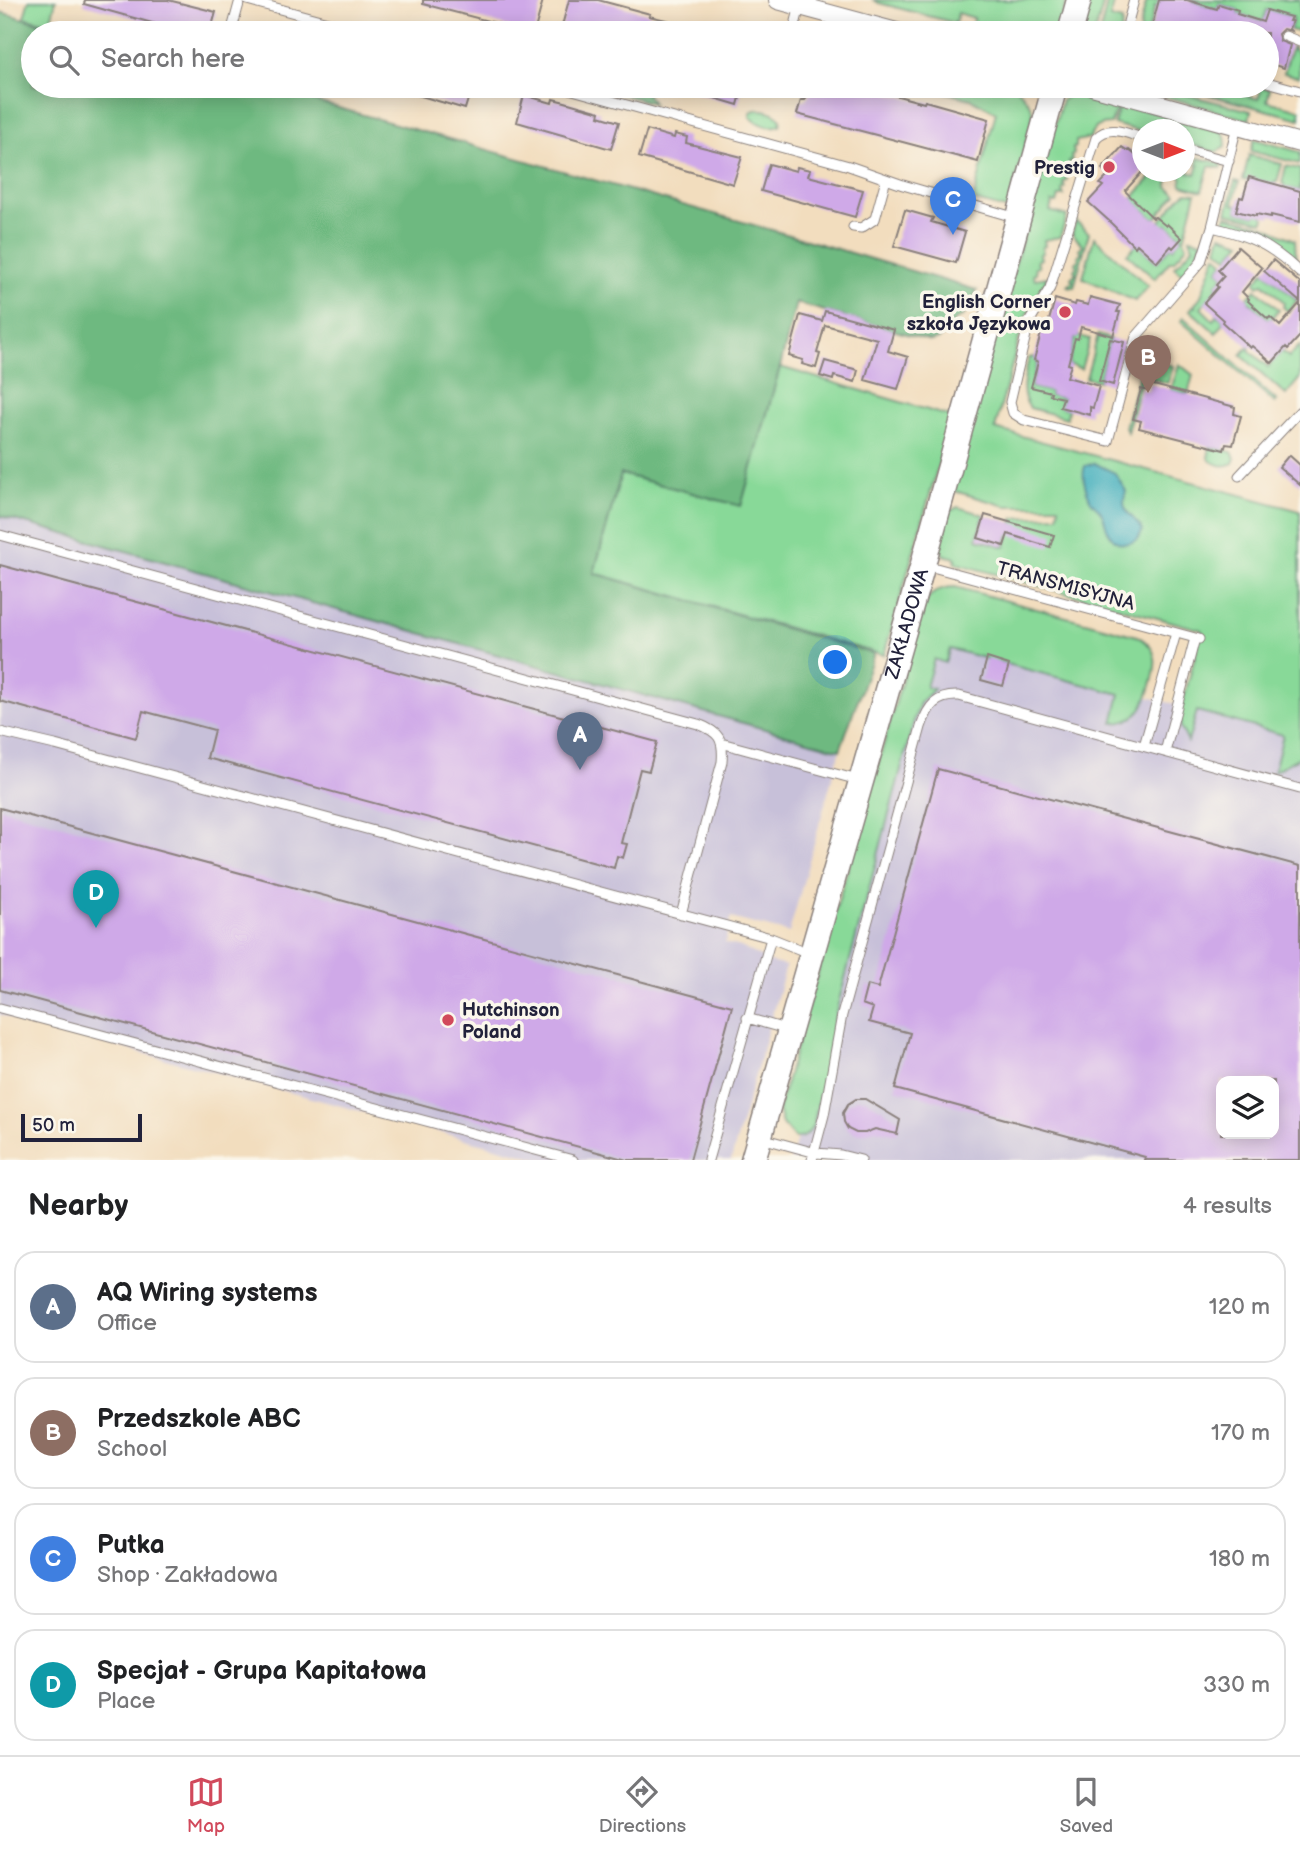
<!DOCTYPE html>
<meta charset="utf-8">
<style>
:root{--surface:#fff;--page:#f6f6f6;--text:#202124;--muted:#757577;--line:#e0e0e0;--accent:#d1495b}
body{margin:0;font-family:"Balsamiq Sans",sans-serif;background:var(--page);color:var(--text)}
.controls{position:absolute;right:21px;bottom:21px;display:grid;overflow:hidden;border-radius:14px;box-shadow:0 4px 18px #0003}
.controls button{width:63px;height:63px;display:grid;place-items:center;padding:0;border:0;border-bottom:2px solid var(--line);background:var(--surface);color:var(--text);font:35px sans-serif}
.compass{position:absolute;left:1132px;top:119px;width:63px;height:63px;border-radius:50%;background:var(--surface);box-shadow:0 4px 18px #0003;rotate:90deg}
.scale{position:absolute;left:21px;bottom:18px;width:121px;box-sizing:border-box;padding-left:7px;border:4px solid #22223b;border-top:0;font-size:19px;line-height:24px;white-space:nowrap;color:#22223b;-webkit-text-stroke:5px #fbf7ec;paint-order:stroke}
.you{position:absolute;left:836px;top:663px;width:24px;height:24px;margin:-18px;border:5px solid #fff;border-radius:50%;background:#1a73e8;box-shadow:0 0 0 10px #1a73e833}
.badge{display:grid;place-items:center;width:46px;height:46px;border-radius:50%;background:var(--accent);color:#fff;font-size:23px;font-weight:700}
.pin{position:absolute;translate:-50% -58px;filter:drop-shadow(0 2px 4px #0008)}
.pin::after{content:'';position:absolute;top:37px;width:24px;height:21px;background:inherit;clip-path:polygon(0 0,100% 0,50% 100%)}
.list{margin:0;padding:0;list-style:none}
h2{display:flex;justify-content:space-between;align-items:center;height:91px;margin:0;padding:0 28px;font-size:30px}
h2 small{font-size:23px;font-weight:400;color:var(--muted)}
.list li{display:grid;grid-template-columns:46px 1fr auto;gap:21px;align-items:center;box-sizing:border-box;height:112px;margin:0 14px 14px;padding:0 14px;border:2px solid var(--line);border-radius:21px}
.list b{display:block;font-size:26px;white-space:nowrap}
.list p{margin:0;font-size:23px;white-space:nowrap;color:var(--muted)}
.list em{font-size:23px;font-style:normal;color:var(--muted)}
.icon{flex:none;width:38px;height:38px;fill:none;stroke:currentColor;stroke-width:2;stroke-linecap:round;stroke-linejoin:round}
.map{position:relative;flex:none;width:1300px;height:1160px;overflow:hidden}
.search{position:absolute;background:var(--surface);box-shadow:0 4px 18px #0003;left:21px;right:21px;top:21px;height:77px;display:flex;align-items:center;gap:18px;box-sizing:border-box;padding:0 24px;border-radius:38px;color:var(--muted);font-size:26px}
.sheet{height:595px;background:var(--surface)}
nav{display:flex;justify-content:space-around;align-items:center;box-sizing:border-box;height:98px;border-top:2px solid var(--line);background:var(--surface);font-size:19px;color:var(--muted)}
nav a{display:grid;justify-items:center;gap:4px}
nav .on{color:var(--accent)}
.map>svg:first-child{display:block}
.industrial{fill:#c7c0d9;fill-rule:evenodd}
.green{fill:#88d998;stroke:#557e6a;stroke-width:2}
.forest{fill:#6eb980;stroke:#486e5e;stroke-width:2}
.water{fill:#3faebc;stroke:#30687c;stroke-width:2}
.building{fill:#cfa9e8;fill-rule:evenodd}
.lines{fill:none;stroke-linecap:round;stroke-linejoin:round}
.lane-casing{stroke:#8a807c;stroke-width:11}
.street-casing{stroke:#8a807c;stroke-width:20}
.secondary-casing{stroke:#8a807c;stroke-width:27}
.lane{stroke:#fff;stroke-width:9}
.street{stroke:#fff;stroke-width:18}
.secondary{stroke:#fff;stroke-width:24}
.poi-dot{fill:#d1495b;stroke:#fbf7ec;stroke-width:2.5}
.labels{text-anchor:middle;stroke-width:7;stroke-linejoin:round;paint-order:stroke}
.poi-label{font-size:19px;font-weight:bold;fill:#22223b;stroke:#fbf7ec;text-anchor:end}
.street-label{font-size:19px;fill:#22223b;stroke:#fbf7ec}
</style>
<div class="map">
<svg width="1300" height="1160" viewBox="0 0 1300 1160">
<rect width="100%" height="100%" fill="#fbf7ec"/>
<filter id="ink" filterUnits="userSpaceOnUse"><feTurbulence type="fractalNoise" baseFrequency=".0143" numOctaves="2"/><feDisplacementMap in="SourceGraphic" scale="14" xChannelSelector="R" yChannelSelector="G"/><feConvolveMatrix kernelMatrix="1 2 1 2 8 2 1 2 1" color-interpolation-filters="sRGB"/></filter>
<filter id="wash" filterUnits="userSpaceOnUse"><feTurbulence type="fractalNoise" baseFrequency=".00686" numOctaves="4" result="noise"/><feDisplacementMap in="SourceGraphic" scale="28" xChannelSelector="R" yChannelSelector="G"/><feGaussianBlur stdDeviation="1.57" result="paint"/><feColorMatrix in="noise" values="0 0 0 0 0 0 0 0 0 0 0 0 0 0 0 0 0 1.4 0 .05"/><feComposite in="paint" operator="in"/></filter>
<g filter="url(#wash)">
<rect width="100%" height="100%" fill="#f2ddbe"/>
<path class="industrial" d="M 0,516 L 840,750 L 789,933 L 731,918 L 725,943 L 741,947 L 770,962 L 786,966 L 731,1160 L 544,1160 L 0,1015 Z
M 943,646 L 1300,735 L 1300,1160 L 791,1160 L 926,656 ZM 1221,1081 L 1274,1081 L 1274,1134 L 1221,1134 Z"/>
<path class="green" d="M 29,0 L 56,0 L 50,24 L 24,17 Z
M 874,0 L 1067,0 L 1057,33 L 991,33 L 971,28 L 974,18 L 958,13 L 955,23 L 879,3 Z
M 1087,0 L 1103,0 L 1103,5 L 1095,33 L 1079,33 Z
M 1108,0 L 1115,0 L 1110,18 L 1122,21 L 1121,33 L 1100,33 Z
M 1147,0 L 1163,0 L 1161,7 L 1155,6 L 1148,33 L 1142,33 L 1140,26 Z
M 1192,0 L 1300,0 L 1300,32 L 1290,30 L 1293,18 L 1291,17 L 1267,10 L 1263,22 L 1237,14 L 1238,10 L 1219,4 L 1217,9 L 1192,1 Z
M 1292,46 L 1299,56 L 1299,77 L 1284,73 Z
M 921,86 L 1014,86 C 1021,92 1033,105 1033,115 L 1009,206 L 1005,209 L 973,200 L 996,112 L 971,99 Z
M 1128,86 L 1152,86 L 1251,111 L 1249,120 Z
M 1175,86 L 1213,86 L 1258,99 L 1262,87 L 1270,89 L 1267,101 L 1300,110 L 1300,119 Z
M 1076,93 L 1084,93 L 1118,102 L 1111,124 C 1100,124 1093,127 1090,138 L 1076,141 L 1076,147 L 1073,148 L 1074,154 L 1071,155 L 1072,161 L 1069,162 L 1070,168 L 1067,169 L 1069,174 L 1066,176 L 1067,181 L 1063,182 L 1065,188 L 1062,190 L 1064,196 L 1059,196 L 1057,203 L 1052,202 L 1050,211 L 1067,216 L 1060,237 L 1044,240 L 1045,246 L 1042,247 L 1043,253 L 1040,254 L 1041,259 L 1037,261 L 1039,266 L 1035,267 L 1036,273 L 1033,274 L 1035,279 L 1048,277 L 1024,320 L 995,429 L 1300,511 L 1300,757 L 1274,771 L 1283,735 L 1197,711 L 1188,742 L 1181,728 L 1180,713 L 1202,630 L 955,563 L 956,558 L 944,555 L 940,550 L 946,508 L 952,510 L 958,507 L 984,515 L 977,539 L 1005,547 L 1014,518 L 1058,516 L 1059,506 L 1006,506 L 951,490 L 1062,100 L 1069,95 Z
M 1120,103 L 1222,131 L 1225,136 L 1226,147 L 1216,152 L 1185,143 L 1184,130 L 1142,130 L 1142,132 L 1114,124 Z
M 755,110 C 765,109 774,112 781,119 L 780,125 C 769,129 758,124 750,117 L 750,112 Z
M 1254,139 L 1300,152 L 1300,164 L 1251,151 Z
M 1249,155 L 1282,164 L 1277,182 L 1275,182 L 1274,184 L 1249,178 L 1248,181 L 1243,180 Z
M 1185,158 L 1192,160 L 1188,172 L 1196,174 L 1199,165 L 1197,165 L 1198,158 L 1220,163 L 1222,165 L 1221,168 L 1209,166 L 1202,191 L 1182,185 L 1181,177 L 1178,172 L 1184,172 Z
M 1286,166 L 1300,169 L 1300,191 L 1284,187 L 1284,184 L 1282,183 Z
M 1154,174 L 1160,179 L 1168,179 L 1168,187 L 1176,194 L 1156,218 L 1153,218 L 1133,200 L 1133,198 Z
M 1235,181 L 1239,182 L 1233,204 L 1238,205 L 1237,211 L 1255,216 L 1257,212 L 1264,216 L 1263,222 L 1227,213 Z
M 1187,192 L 1196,193 L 1184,239 L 1187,246 L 1174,261 L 1170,261 L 1155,279 L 1127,254 L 1137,244 L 1157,262 L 1171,246 L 1173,248 L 1182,237 L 1167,224 L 1164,227 L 1160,221 L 1179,198 Z
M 1226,216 L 1264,226 L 1295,240 L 1296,259 L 1266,235 L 1225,223 L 1224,222 Z
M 1076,221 L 1089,233 L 1074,287 L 1068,286 L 1073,281 L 1071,278 L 1076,273 L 1074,270 L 1077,266 L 1075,263 L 1079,259 L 1078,256 L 1082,252 L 1079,249 L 1083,245 L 1072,234 Z
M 1221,235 L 1242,242 L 1228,257 L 1217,249 Z
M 1094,237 L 1148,286 L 1135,301 L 1083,278 Z
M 1190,238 L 1202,241 L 1196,258 L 1182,274 L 1174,266 L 1177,265 L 1193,247 Z
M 1216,255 L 1222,260 L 1223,264 L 1218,270 L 1224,276 L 1216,285 L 1218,287 L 1201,308 L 1213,320 L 1217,315 L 1223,320 L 1222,323 L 1223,324 L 1216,333 L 1190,310 L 1193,306 L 1195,307 L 1195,304 L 1201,296 Z
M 1264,271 L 1297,300 L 1288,311 L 1283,307 L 1284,302 L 1263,283 L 1258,286 L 1255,282 Z
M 1256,289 L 1279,310 L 1271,319 L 1268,319 L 1248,301 L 1248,298 Z
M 1183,317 L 1277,401 L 1275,403 L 1181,321 Z
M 1098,335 L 1110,339 L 1099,381 L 1086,378 Z
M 1078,336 L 1090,339 L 1081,369 L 1068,364 L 1075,338 Z
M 1300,345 L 1300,378 L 1286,395 L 1241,355 L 1249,346 L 1250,348 L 1249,350 L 1268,367 L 1282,351 L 1289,357 Z
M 1150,351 L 1159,354 L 1157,362 L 1173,366 L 1168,383 L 1142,376 L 1127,432 L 1125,427 L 1144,356 Z
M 1036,357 L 1035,360 L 1038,362 L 1031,387 L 1051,392 L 1050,395 L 1063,398 L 1061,407 L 1068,409 L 1067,418 L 1030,408 C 1018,393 1025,375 1029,358 Z
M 1179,364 L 1193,375 L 1188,394 L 1171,390 Z
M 780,367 L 952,417 L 884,655 L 594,573 L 621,474 L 741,506 Z
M 1210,447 L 1232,452 L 1235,458 L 1233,463 C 1226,468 1213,465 1208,458 Z
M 955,587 L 1137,636 C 1161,649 1157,666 1150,689 C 1144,708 1136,723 1113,723 L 1120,694 L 950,649 L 945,663 L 934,659 L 926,687 L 934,689 L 920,703 L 915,717 L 836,1012 L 814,1123 C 811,1131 805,1139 795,1138 L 782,1124 L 778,1110 L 912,646 L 925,602 C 932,592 942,587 955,587 Z"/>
<path class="forest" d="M 0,12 L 75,33 L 33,33 L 33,86 L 261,86 L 793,236 L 977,290 L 964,315 L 954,321 L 945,334 L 938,339 L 931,341 L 796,303 L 780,367 L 741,506 L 621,474 L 594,573 L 874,654 L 840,750 L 0,516 Z
M 591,86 L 642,86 L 653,103 Z"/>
<path class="water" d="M 1094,463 L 1115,473 L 1126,491 C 1119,513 1132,513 1143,530 C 1136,546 1118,549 1109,533 C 1105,526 1105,518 1101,512 C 1098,507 1092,504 1090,499 C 1086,490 1081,476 1085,466 Z"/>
<g id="blocks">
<path class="building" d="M 85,0 L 168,0 L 216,12 L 210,33 L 188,33 L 84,4 Z
M 423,0 L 543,0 L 534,33 L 423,4 Z
M 569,0 L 598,0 L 650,14 L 649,16 L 700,28 L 699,33 L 560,33 Z
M 1159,0 L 1187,0 L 1217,9 L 1219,4 L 1238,10 L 1237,14 L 1263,22 L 1267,10 L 1291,17 L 1289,21 L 1292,21 L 1289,29 L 1291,31 L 1283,29 L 1278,34 L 1280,41 L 1290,45 L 1284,68 L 1267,63 L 1267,33 L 1165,33 L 1151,29 Z
M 397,86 L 472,86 L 465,109 L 397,89 Z
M 684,86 L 743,86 L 738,105 L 684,89 Z
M 805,86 L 868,86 L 883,90 L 883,92 L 924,103 L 925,101 L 989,119 L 978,162 L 797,114 L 801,100 L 805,100 L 809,95 L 810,91 Z
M 524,95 L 552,103 L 553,99 L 565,102 L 600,112 L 599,116 L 619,122 L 611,149 L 517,122 Z
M 647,130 L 674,138 L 675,134 L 687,137 L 686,143 L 742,157 L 733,184 L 639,157 Z
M 1122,147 L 1128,151 L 1129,150 L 1143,161 L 1143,171 L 1125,191 L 1153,218 L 1155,217 L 1166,226 L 1167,224 L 1182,238 L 1173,248 L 1171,246 L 1157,262 L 1137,244 L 1135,247 L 1108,220 L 1088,202 L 1103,186 L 1100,184 L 1109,175 L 1102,169 Z
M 769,164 L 796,171 L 797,167 L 810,170 L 808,176 L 863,190 L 855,217 L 761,191 Z
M 1249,177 L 1300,191 L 1300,222 L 1271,215 L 1271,217 L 1256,214 L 1256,216 L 1236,211 L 1240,197 L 1243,198 Z
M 905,210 L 933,218 L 931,222 L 965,232 L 956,263 L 894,246 Z
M 1238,247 L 1262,268 L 1242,292 L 1249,299 L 1248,301 L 1268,319 L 1270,317 L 1280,326 L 1300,303 L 1300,336 L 1288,349 L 1286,347 L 1272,363 L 1252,346 L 1250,348 L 1245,343 L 1222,322 L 1223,320 L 1204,303 L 1218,287 L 1216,285 L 1224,276 L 1218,270 Z
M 1273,260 L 1300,283 L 1300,302 L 1264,271 Z
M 1090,297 L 1120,305 L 1117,312 L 1120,312 L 1113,336 L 1081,327 L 1078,339 L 1075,338 L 1068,364 L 1071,365 L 1067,377 L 1099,386 L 1093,408 L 1090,407 L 1090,415 L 1060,407 L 1063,398 L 1050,395 L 1051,392 L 1031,387 L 1038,362 L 1034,360 L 1041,333 L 1043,333 L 1045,324 L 1048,324 L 1055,299 L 1075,305 L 1076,302 L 1088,305 Z
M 825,311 L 894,330 L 888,351 L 908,357 L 898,389 L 865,380 L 877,339 L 825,325 L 817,353 L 820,354 L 816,368 L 802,364 L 803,360 L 789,356 L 800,315 L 822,321 Z
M 1110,339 L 1124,342 L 1113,385 L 1099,381 Z
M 825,361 L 858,370 L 855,382 L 834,376 L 833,380 L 820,376 Z
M 1150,384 L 1235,407 L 1234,414 L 1241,416 L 1233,445 L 1226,444 L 1224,450 L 1139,428 L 1141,421 L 1133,419 L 1141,389 L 1148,391 Z
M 1289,455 L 1300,465 L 1300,485 L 1279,467 Z
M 985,515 L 1054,535 L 1050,547 L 1008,534 L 1004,546 L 978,538 Z
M 0,565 L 657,742 L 649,771 L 640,769 L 621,843 L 627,844 L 623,858 L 617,856 L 614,868 L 207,758 L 214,730 L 143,711 L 136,738 L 0,701 Z
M 987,658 L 1009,665 L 1003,686 L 981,680 Z
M 938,769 L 1300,866 L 1300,1160 L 1144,1160 L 1145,1157 L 895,1089 L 910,1033 L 869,1022 L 873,1008 L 862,1004 L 867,985 L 878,988 ZM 1221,1081 L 1274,1081 L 1274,1134 L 1221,1134 Z
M 0,808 L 732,1006 L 690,1160 L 627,1160 L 0,990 Z
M 856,1099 L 865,1099 L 900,1120 L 897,1134 L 875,1129 L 865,1133 L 856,1133 L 848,1129 L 844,1122 L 843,1113 L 848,1104 Z"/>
</g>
</g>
<g filter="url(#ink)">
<use href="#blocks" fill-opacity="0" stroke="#8a807c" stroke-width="2"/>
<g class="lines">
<g class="lane-casing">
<path id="lane" d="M 247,0 L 368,33
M 231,33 L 240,0
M 793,33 L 800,6
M 1130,33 L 1128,22 L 1134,0
M 1285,36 L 1300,42
M 1267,82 L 1300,91
M 558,86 L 849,166 L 903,185 L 1017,218
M 782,86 L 785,88 L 803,93
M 1142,138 C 1126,133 1109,124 1096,138 L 1050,288 L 1029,322 L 1010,402 L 1013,413 L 1024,420 L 1108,441 L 1136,337 L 1201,262 L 1212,227 L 1237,126
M 1184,149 L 1229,161
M 853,227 L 861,228 L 875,219 L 886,179
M 1212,227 C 1251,236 1271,245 1300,273
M 1239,476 L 1300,411
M 0,535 L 698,724 C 719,732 724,739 722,762 L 681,914
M 925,565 L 1199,639
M 0,732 L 55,745 L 771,938 L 811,954
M 721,743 L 858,780
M 1144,746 L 1176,633
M 1165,752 L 1195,638
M 0,1008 L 573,1160
M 747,1018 L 789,1030
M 761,1138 L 816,1153 L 841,1155 L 861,1160
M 708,1160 L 771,938
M 812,1160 L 824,1115 L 842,1015 L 921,727 C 928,706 936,695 959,696 L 1300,789"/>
</g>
<g class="street-casing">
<path id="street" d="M 778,0 L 900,33
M 1092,86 L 1300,143"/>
</g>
<g class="secondary-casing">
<g id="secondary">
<path d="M 1070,33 L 1079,0"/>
<path id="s1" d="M 753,1160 L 923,564 L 1055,86"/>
</g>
</g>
<use href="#lane" class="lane"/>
<use href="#street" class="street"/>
<use href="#secondary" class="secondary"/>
</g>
</g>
<g class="poi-dot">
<circle cx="1109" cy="167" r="7"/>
<circle cx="1065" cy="312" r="7"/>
<circle cx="448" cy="1020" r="7"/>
</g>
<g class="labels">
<g class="poi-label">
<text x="1095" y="174">Prestig</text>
<text x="1051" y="308">English Corner<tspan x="1051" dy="22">szkoła Językowa</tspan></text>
<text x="462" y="1016" text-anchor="start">Hutchinson<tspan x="462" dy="22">Poland</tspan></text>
</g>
<g class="street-label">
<text transform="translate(1066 585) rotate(15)" y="7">TRANSMISYJNA</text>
<text dy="7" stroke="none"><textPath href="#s1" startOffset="558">ZAKŁADOWA</textPath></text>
</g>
</g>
</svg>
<div class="controls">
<button><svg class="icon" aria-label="layers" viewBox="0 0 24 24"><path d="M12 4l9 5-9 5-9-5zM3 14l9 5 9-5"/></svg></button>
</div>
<svg class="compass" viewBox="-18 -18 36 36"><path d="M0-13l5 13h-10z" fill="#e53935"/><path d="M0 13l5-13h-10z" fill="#757577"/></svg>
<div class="scale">50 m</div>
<div class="you"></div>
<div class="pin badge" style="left:580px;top:770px;background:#5c6f8a">A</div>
<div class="pin badge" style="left:1148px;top:393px;background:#8d6e63">B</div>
<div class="pin badge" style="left:953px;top:235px;background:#3f7fe0">C</div>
<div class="pin badge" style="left:96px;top:928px;background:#0f9aa8">D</div>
<div class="search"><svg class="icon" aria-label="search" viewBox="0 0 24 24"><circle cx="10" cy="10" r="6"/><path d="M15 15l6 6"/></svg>Search here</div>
</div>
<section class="sheet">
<h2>Nearby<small>4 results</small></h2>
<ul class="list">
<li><span class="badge" style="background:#5c6f8a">A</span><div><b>AQ Wiring systems</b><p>Office</p></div><em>120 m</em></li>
<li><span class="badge" style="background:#8d6e63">B</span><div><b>Przedszkole ABC</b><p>School</p></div><em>170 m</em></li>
<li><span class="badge" style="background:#3f7fe0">C</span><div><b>Putka</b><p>Shop · Zakładowa</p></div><em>180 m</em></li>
<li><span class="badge" style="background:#0f9aa8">D</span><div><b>Specjał - Grupa Kapitałowa</b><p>Place</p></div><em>330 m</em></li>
</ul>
</section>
<nav>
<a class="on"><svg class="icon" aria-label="map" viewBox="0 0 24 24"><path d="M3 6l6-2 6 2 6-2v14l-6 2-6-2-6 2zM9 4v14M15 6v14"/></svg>Map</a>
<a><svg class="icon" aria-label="directions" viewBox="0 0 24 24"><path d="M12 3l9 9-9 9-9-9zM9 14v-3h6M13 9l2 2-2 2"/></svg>Directions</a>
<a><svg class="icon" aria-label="saved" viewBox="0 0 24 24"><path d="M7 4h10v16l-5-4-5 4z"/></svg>Saved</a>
</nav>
